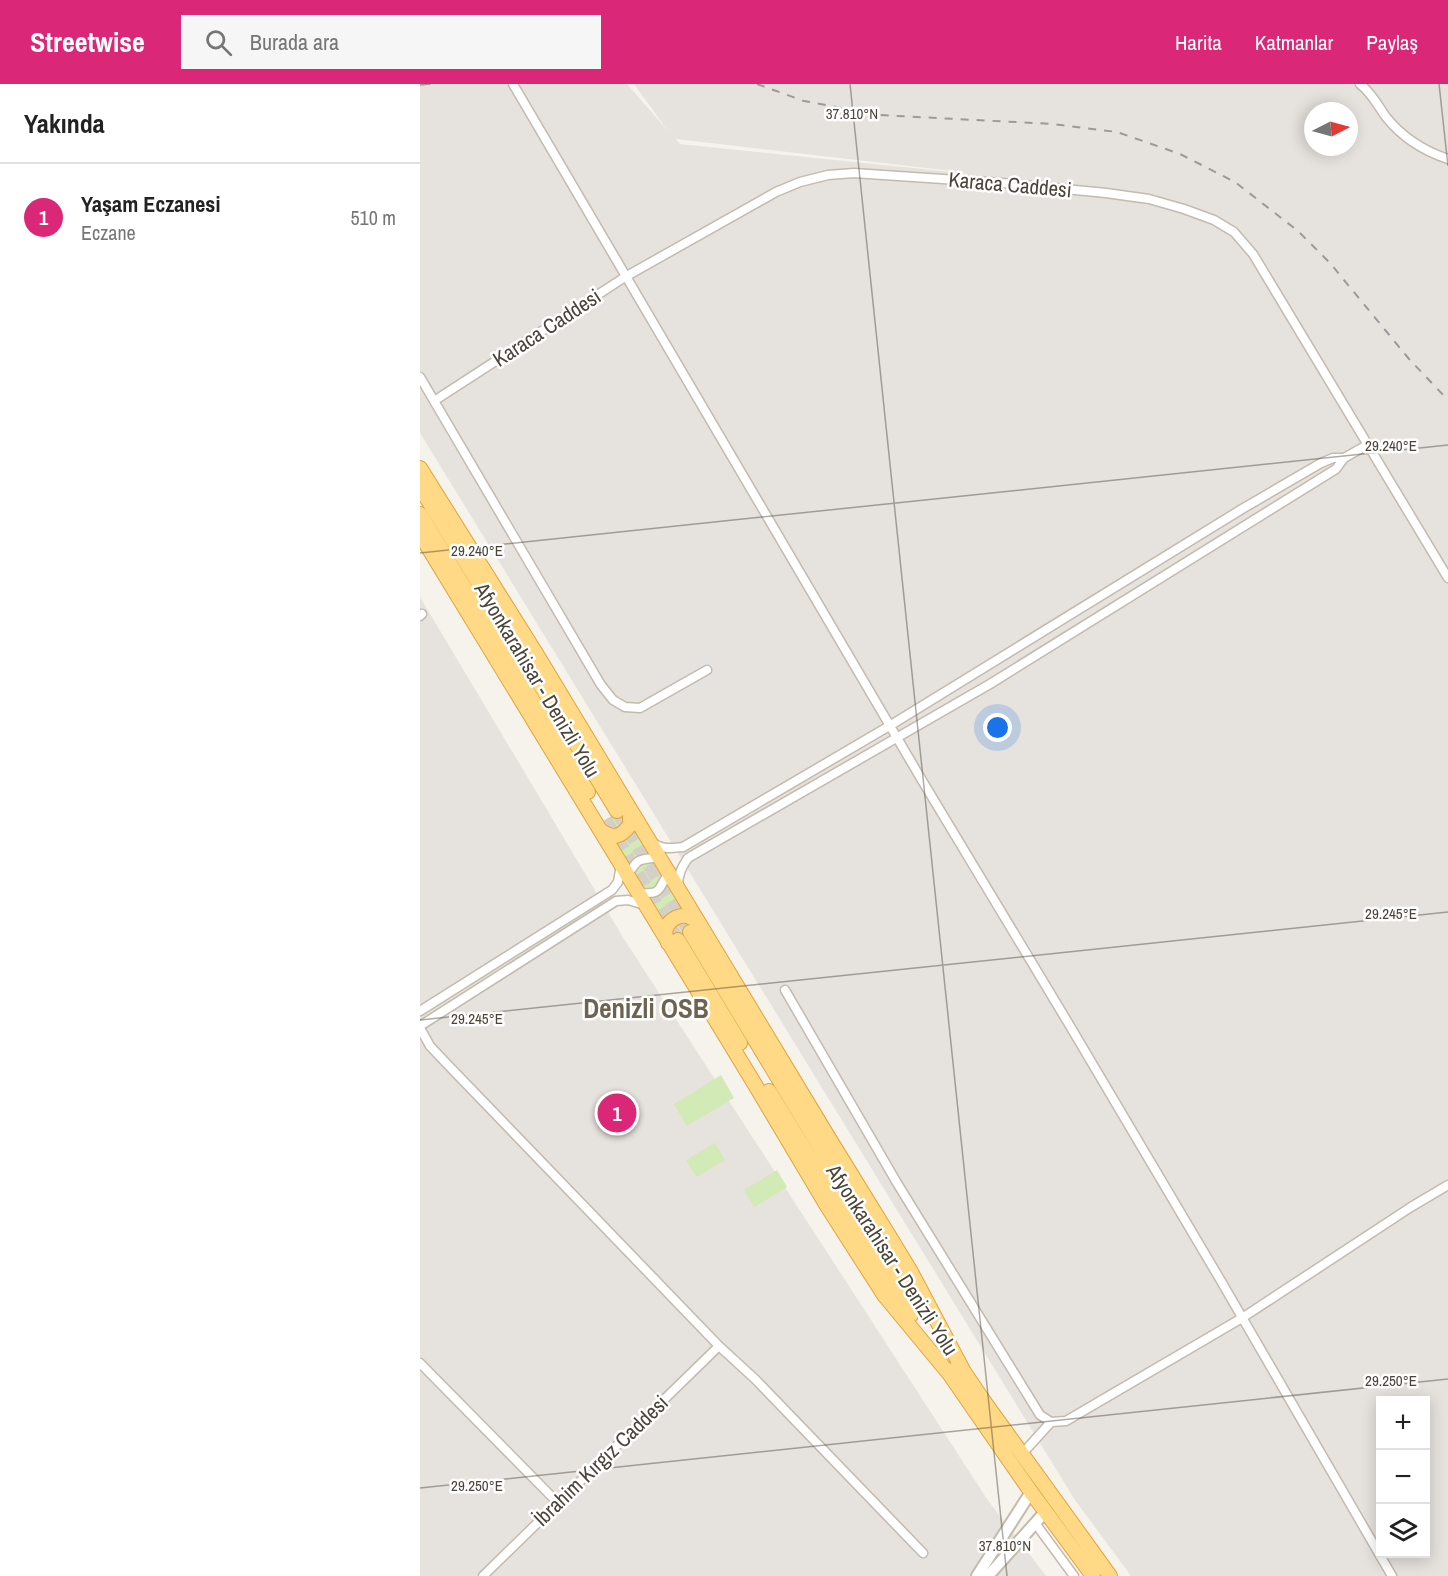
<!DOCTYPE html>
<html lang="tr">
<meta charset="utf-8">
<style>
:root{--surface:#fff;--page:#f6f6f6;--text:#222;--muted:#767676;--line:#e0e0e0;--accent:#db2777}
body{margin:0;font-family:"Archivo Narrow",sans-serif;background:var(--page);color:var(--text)}
.controls{position:absolute;right:18px;bottom:18px;display:grid;overflow:hidden;border-radius:0px;box-shadow:0 3px 15px #0003}
.controls button{width:54px;height:54px;display:grid;place-items:center;padding:0;border:0;border-bottom:2px solid var(--line);background:var(--surface);color:var(--text);font:30px sans-serif}
.compass{position:absolute;left:884px;top:18px;width:54px;height:54px;border-radius:50%;background:var(--surface);box-shadow:0 3px 15px #0003;rotate:84deg}
.you{position:absolute;left:578px;top:644px;width:21px;height:21px;margin:-15px;border:4px solid #fff;border-radius:50%;background:#1a73e8;box-shadow:0 0 0 9px #1a73e833}
.badge{display:grid;place-items:center;width:39px;height:39px;border-radius:50%;background:var(--accent);color:#fff;font-size:20px;font-weight:700}
.pin{position:absolute;translate:-50% -50%;border:3px solid #fff;box-shadow:0 2px 6px #0006}
.list{margin:0;padding:0;list-style:none}
h2{display:flex;justify-content:space-between;align-items:center;height:78px;margin:0;padding:0 24px;font-size:26px}
h2 small{font-size:20px;font-weight:400;color:var(--muted)}
.list li{display:grid;grid-template-columns:39px 1fr auto;gap:18px;align-items:center;box-sizing:border-box;height:108px;padding:0 24px;border-top:2px solid var(--line)}
.list b{display:block;font-size:22px;white-space:nowrap}
.list p{margin:0;font-size:20px;white-space:nowrap;color:var(--muted)}
.list em{font-size:20px;font-style:normal;color:var(--muted)}
.icon{flex:none;width:33px;height:33px;fill:none;stroke:currentColor;stroke-width:2;stroke-linecap:round;stroke-linejoin:round}
.map{position:relative;flex:none;width:1028px;height:1492px;overflow:hidden}
header{display:flex;align-items:center;gap:36px;box-sizing:border-box;height:84px;padding:0 30px;background:var(--accent);color:#fff}
header strong{font-size:28px}
nav{display:flex;gap:33px;margin-inline-start:auto;font-size:21px}
.search{width:420px;height:54px;background:var(--page);display:flex;align-items:center;gap:15px;box-sizing:border-box;padding:0 21px;border-radius:0px;color:var(--muted);font-size:22px}
main{display:flex}
aside{flex:1;background:var(--surface)}
.map>svg:first-child{display:block}
.industrial{fill:#e6e2dd;fill-rule:evenodd}
.green{fill:#d2eab5}
.parking{fill:#e5e3e0}
.lines{fill:none;stroke-linecap:round;stroke-linejoin:round}
.trunk-tunnel{stroke:#d4d0c8;stroke-width:14;stroke-dasharray:14 7;stroke-linecap:butt}
.minor-casing{stroke:#c2bbae;stroke-width:11}
.tertiary-casing{stroke:#c2bbae;stroke-width:14}
.trunk-casing{stroke:#e0a43c;stroke-width:16}
.minor{stroke:#fff;stroke-width:8}
.tertiary{stroke:#fff;stroke-width:10}
.trunk{stroke:#ffd985;stroke-width:14}
.rail{stroke:#9a9a9a;stroke-width:2;stroke-dasharray:8 8;stroke-linecap:butt}
.ticks{fill:none;stroke:#4b4439;stroke-width:1.5;stroke-opacity:0.45}
.labels{text-anchor:middle;stroke-width:5;stroke-linejoin:round;paint-order:stroke}
.street-label{font-size:21px;fill:#4b4439;stroke:#fff}
.district-label{font-size:27px;font-weight:bold;fill:#6e6250;stroke:#fff}
.ticks-label{font-size:15px;text-anchor:middle;fill:#4b4439;stroke:#fff;stroke-width:5;stroke-linejoin:round;paint-order:stroke}
</style>
<header>
<strong>Streetwise</strong>
<div class="search"><svg class="icon" aria-label="search" viewBox="0 0 24 24"><circle cx="10" cy="10" r="6"/><path d="M15 15l6 6"/></svg>Burada ara</div>
<nav><a>Harita</a><a>Katmanlar</a><a>Paylaş</a></nav>
</header>
<main>
<aside>
<h2>Yakında<small></small></h2>
<ul class="list">
<li><span class="badge">1</span><div><b>Yaşam Eczanesi</b><p>Eczane</p></div><em>510 m</em></li>
</ul>
</aside>
<div class="map">
<svg width="1028" height="1492" viewBox="0 0 1028 1492">
<rect width="100%" height="100%" fill="#f6f3ec"/>
<path class="industrial" d="M 0,0 L 207,0 L 248,47 L 214,0 L 1028,0 L 1028,1492 L 711,1492 L 655,1416 L 0,349 ZM 893,27 L 929,27 L 929,63 L 893,63 ZM 256,55 L 532,87 L 532,88 L 260,60 ZM 960,1316 L 1006,1316 L 1006,1470 L 960,1470 Z
M 0,513 L 204,855 L 567,1415 L 626,1492 L 0,1492 Z"/>
<path class="green" d="M 204,725 L 208,735 L 194,748 L 180,739 Z
M 214,741 L 228,763 L 205,778 L 192,757 Z
M215 791a13 13 0 1 1 26 0a13 13 0 1 1-26 0Z
M 253,805 L 267,828 L 243,842 L 229,820 Z
M 301,991 L 314,1014 L 267,1042 L 254,1020 Z
M 295,1059 L 305,1076 L 276,1093 L 266,1076 Z
M 357,1086 L 367,1103 L 334,1123 L 324,1106 Z"/>
<path class="parking" d="M 283,569 L 299,595 L 247,626 L 231,600 Z"/>
<g class="lines">
<path class="trunk-tunnel" d="M 197,727 L 270,848
M 185,736 L 258,856"/>
<g class="minor-casing">
<path id="minor" d="M 93,0 L 500,693 L 650,942 L 801,1197 L 972,1492
M 940,0 C 952,9 958,22 966,33 C 982,53 1004,67 1028,75
M 0,293 L 181,601 L 193,616 L 205,623 L 220,624 L 287,586
M 14,317 L 205,193 L 356,108 L 380,98 L 408,91 L 434,89 L 582,99 L 686,109 L 729,115 L 764,125 L 794,136 L 814,148 L 833,170 L 1028,494
M 0,532 L 2,530
M 233,759 C 243,766 252,764 263,763 L 471,641 L 822,425 L 901,379 L 913,374 L 924,374
M 206,793 C 221,771 217,777 241,773
M 258,802 C 258,790 262,783 268,774 L 570,600 L 916,385 L 924,374 L 949,360
M 216,809 C 247,811 235,804 251,787
M 365,906 L 477,1099 L 620,1331 L 631,1338 L 646,1337 L 822,1234 L 991,1123 L 1028,1101
M 0,927 L 192,806 L 198,798 L 201,781
M 0,942 L 196,817 L 208,816 L 225,821
M 0,944 L 10,962 L 28,981 L 299,1262 L 335,1295 L 503,1469
M 0,1279 L 137,1418
M 602,1370 L 631,1338
M 615,1439 L 654,1492
M 63,1492 L 299,1262"/>
</g>
<g class="tertiary-casing">
<path id="tertiary" d="M 557,1492 L 611,1408
M 568,1492 L 626,1427"/>
</g>
<g class="trunk-casing">
<path id="trunk" d="M 0,384 L 117,571 L 407,1051 L 471,1155 L 491,1188 L 543,1286
M 0,403 L 197,727
M 0,430 L 168,708
M 0,450 L 334,999 L 407,1122 L 464,1211 L 531,1292
M 180,746 C 193,755 200,754 210,741 L 210,726
M 270,848 L 419,1095 L 494,1210
M 258,856 L 320,959
M 248,859 C 247,855 244,849 246,845 C 249,835 261,829 270,833 C 273,834 276,837 278,839
M 349,1007 L 407,1102 L 491,1231
M 538,1279 L 563,1316 L 690,1492
M 526,1285 L 611,1408 L 673,1492"/>
</g>
<use href="#minor" class="minor"/>
<use href="#tertiary" class="tertiary"/>
<use href="#trunk" class="trunk"/>
<path class="rail" d="M 337,0 L 384,17 L 459,31 L 633,40 L 697,48 L 760,70 L 815,98 L 878,147 L 910,179 L 989,275 L 1028,316"/>
</g>
<path class="ticks" d="M 430,0 L 587,1492M 1019,0 L 1028,82M 0,1 L 11,0M 0,469 L 1028,361M 0,936 L 1028,828M 0,1404 L 1028,1295"/>
<g class="labels">
<g class="street-label">
<text transform="translate(590 101) rotate(5)" y="7">Karaca Caddesi</text>
<text transform="translate(127 244) rotate(-33)" y="7">Karaca Caddesi</text>
<text transform="translate(117 596) rotate(59)" y="7">Afyonkarahisar - Denizli Yolu</text>
<text transform="translate(472 1176) rotate(57)" y="7">Afyonkarahisar - Denizli Yolu</text>
<text transform="translate(181 1377) rotate(-44)" y="7">İbrahim Kırgız Caddesi</text>
</g>
<g class="district-label">
<text x="226" y="934">Denizli OSB</text>
</g>
</g>
<g class="ticks-label">
<text x="432" y="35">37.810°N</text>
<text x="971" y="367">29.240°E</text>
<text x="57" y="472">29.240°E</text>
<text x="971" y="835">29.245°E</text>
<text x="57" y="940">29.245°E</text>
<text x="971" y="1302">29.250°E</text>
<text x="57" y="1407">29.250°E</text>
<text x="585" y="1467">37.810°N</text>
</g>
</svg>
<div class="controls">
<button>+</button>
<button>−</button>
<button><svg class="icon" aria-label="layers" viewBox="0 0 24 24"><path d="M12 4l9 5-9 5-9-5zM3 14l9 5 9-5"/></svg></button>
</div>
<svg class="compass" viewBox="-18 -18 36 36"><path d="M0-13l5 13h-10z" fill="#e53935"/><path d="M0 13l5-13h-10z" fill="#767676"/></svg>
<div class="you"></div>
<div class="pin badge" style="left:197px;top:1029px">1</div>
</div>
</main>
